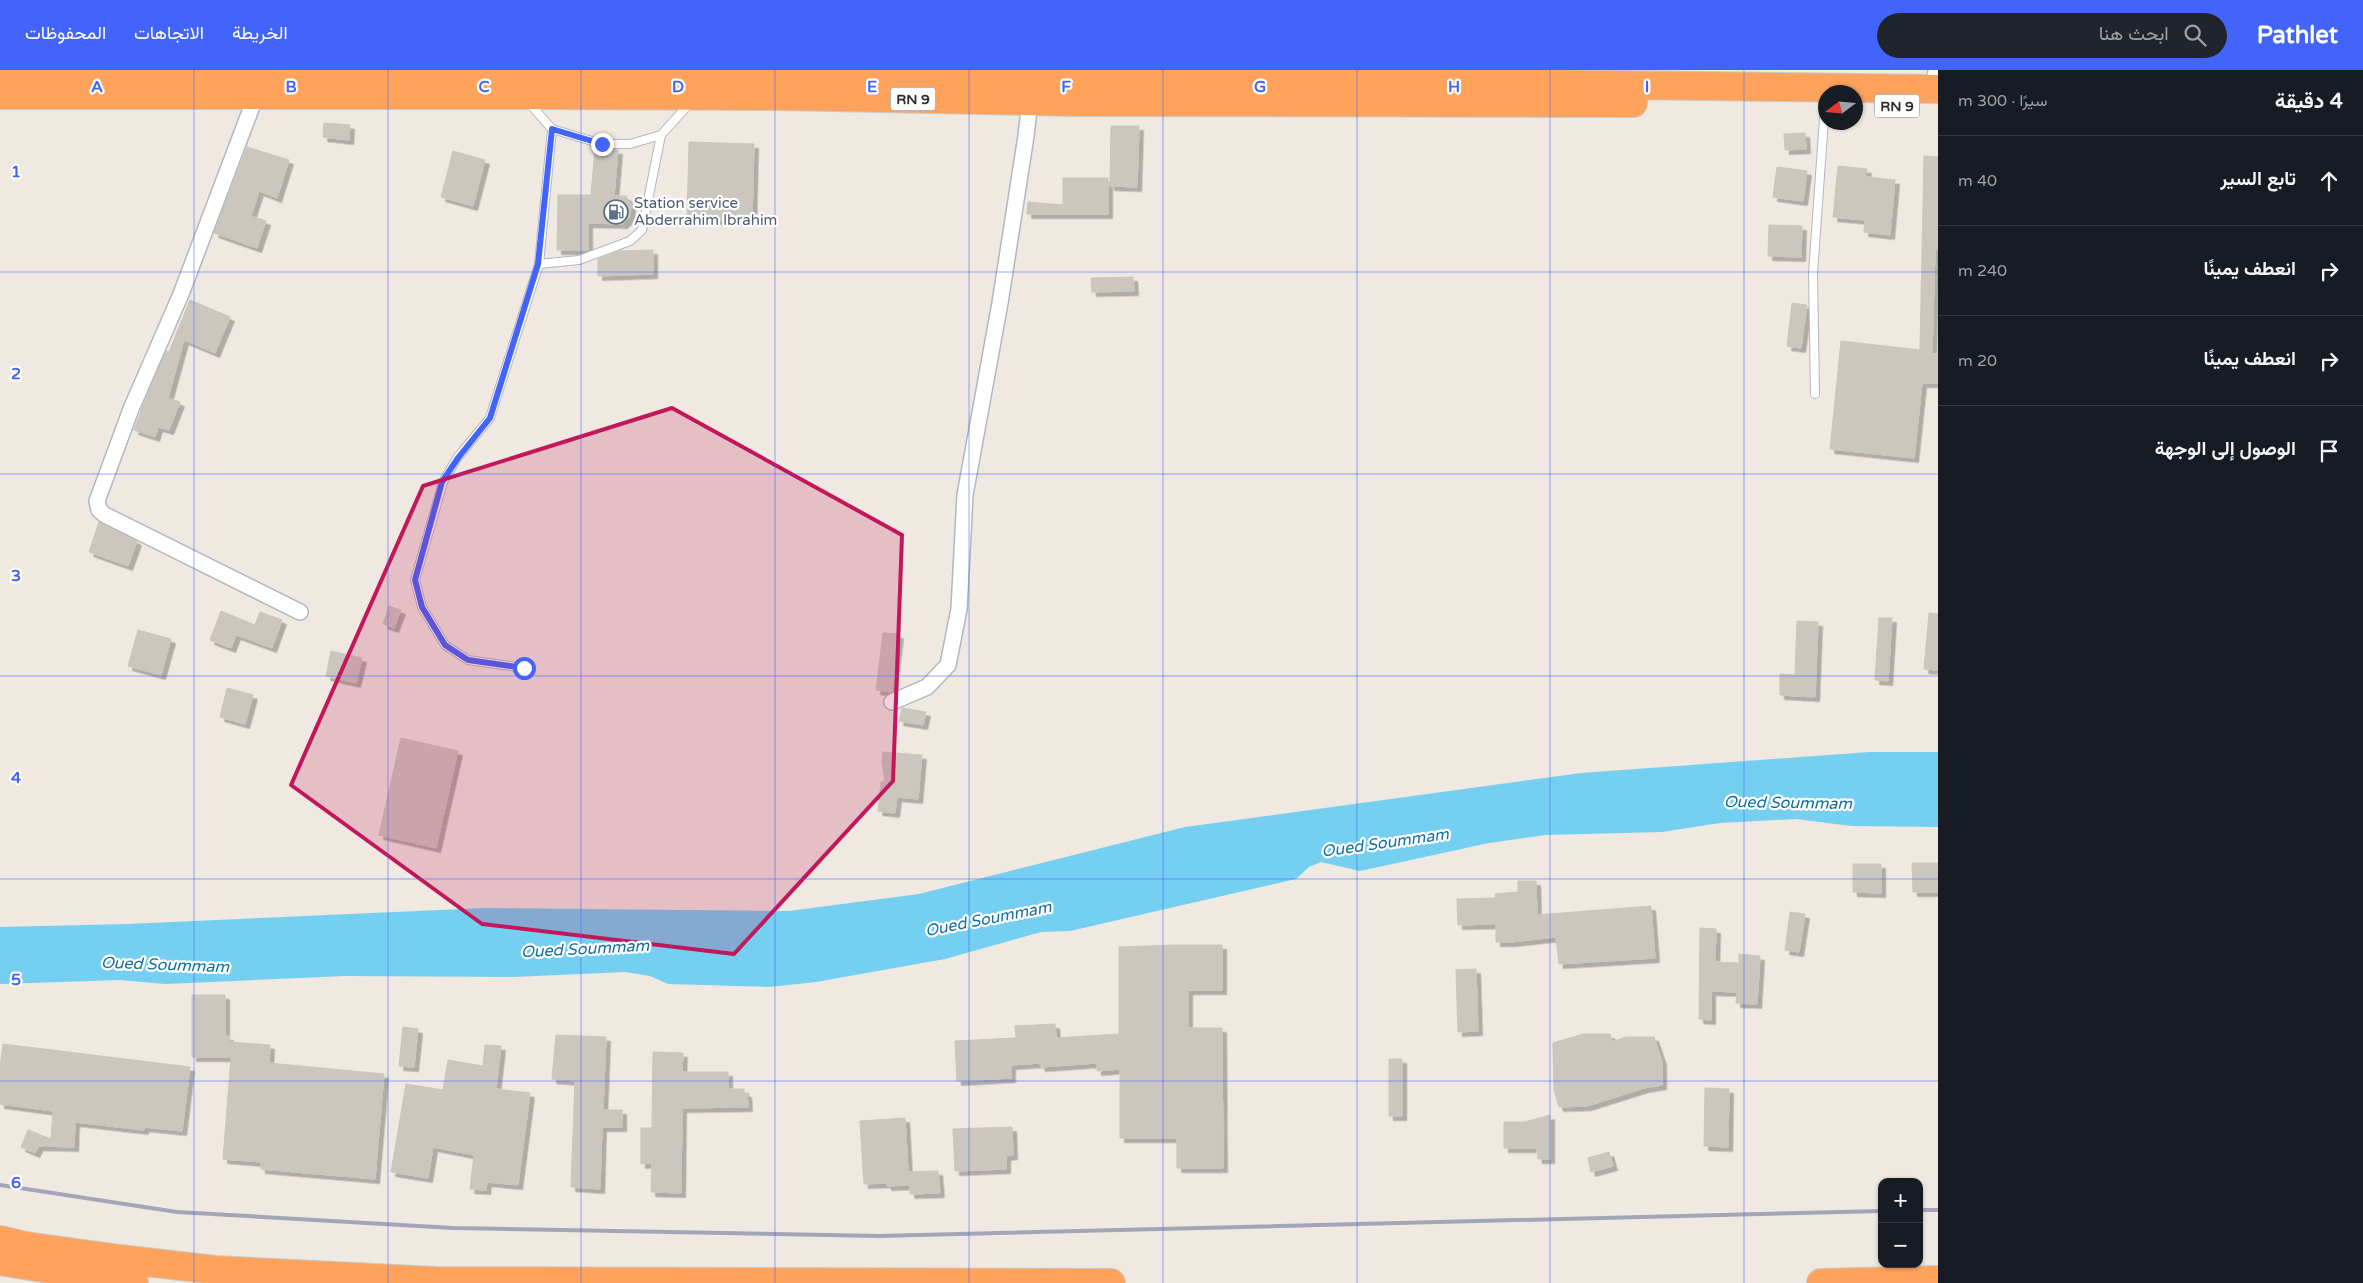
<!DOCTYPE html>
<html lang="ar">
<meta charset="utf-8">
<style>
:root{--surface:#171b24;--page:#20242c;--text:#f1f3f6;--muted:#9ea1a6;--line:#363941;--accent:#4264fb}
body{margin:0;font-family:"Varela Round",Vazirmatn,sans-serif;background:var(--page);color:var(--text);direction:rtl}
.controls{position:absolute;right:15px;bottom:15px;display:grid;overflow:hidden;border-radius:10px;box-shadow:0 1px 4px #0004}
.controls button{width:45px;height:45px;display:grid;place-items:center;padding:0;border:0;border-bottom:1px solid var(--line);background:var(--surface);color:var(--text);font:25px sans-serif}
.compass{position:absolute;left:1818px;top:15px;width:45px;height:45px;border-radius:50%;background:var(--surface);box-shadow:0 1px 4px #0004;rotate:254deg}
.stop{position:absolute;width:15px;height:15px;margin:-11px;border:4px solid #4264fb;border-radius:50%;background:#fff}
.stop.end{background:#4264fb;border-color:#fff;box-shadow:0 1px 5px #0008}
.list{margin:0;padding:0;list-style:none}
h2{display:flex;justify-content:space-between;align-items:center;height:65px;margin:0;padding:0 20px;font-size:21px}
h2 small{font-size:16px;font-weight:400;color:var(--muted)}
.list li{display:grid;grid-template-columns:32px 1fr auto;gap:15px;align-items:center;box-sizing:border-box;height:90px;padding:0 20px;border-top:1px solid var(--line)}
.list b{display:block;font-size:19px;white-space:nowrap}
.list em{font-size:16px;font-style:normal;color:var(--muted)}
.icon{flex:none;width:28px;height:28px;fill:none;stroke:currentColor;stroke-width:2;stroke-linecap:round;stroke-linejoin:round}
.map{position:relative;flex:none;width:1938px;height:1213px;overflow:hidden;direction:ltr}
header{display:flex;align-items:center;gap:30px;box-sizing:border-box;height:70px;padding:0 25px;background:var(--accent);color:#fff}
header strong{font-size:24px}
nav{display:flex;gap:28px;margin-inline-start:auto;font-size:18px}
.search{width:350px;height:45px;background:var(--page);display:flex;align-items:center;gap:12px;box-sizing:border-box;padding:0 18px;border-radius:28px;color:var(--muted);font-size:19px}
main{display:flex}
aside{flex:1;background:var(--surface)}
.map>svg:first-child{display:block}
.water{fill:#75cff0}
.building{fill:#cbc7bf;stroke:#cbc5ba;filter:url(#shadow)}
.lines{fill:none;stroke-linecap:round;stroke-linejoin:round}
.lane-casing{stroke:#b4b7c1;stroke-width:10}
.street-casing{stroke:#b4b7c1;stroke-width:18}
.highway-casing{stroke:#c9c9c9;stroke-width:30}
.lane{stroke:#fff;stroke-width:8}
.street{stroke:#fff;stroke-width:15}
.highway{stroke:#ffa35c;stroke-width:28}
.rail{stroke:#a3a6b8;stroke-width:4}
.route{stroke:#4264fb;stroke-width:6}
.marked{fill:#c2185b;fill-opacity:0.2;stroke:#c2185b;stroke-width:4;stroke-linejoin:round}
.grid{fill:none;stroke:#4264fb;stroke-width:1;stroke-opacity:0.55}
.labels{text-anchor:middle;stroke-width:4.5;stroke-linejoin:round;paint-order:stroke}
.shield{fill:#fff;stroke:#6d6d6d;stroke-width:1}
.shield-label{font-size:14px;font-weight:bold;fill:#2e2e2e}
.service-label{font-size:15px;fill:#4e5e75;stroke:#fff;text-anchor:start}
.water-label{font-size:16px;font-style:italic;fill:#0d6fa3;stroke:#fff}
.grid-label{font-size:16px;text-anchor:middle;font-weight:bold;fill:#4264fb;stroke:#fff;stroke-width:4.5;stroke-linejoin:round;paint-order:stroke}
</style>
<header>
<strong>Pathlet</strong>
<div class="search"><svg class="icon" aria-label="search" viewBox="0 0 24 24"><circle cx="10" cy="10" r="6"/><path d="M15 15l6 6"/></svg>ابحث هنا</div>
<nav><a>الخريطة</a><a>الاتجاهات</a><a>المحفوظات</a></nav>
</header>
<main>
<aside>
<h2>4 دقيقة<small>سيرًا · 300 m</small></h2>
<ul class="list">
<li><svg class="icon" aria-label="ahead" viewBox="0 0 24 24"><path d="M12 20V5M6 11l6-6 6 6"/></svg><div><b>تابع السير</b></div><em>40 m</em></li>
<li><svg class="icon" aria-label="right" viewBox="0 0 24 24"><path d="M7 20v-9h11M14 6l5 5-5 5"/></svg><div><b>انعطف يمينًا</b></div><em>240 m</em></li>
<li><svg class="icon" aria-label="right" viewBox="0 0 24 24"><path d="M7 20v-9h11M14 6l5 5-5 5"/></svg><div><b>انعطف يمينًا</b></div><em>20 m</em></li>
<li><svg class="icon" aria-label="arrive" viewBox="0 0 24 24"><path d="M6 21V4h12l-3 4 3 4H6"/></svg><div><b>الوصول إلى الوجهة</b></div></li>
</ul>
</aside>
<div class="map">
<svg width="1938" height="1213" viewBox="0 0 1938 1213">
<defs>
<filter id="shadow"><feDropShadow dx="4.5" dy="4.5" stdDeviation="0" flood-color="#0004"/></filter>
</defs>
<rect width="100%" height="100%" fill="#efe9e1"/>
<path class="water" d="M 1869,682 L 1938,682 L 1938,757 L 1851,756 L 1796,749 L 1720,753 L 1662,762 L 1546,765 L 1489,773 L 1360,801 L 1321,792 L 1309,797 L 1296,809 L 1070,861 L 1041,862 L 945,889 L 816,912 L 769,917 L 668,914 L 650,906 L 625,902 L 514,907 L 345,906 L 165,914 L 120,910 L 0,914 L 0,857 L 128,854 L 485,838 L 789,841 L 919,824 L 1185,757 L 1581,703 Z"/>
<path class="building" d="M 324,53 L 350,55 L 349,70 L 323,67 Z
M 1111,56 L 1139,56 L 1137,117 L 1110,116 Z
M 1805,63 L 1806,79 L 1785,80 L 1784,64 Z
M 689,72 L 754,74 L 752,151 L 687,149 Z
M 247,77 L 289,90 L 277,128 L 259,121 L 251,146 L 266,151 L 257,178 L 214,163 Z
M 595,78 L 618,80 L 614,126 L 626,126 L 631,135 L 630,147 L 623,154 L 588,153 L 588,180 L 557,180 L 558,125 L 591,125 Z
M 453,81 L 485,90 L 473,136 L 441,127 Z
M 1924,86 L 1938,87 L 1938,179 L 1935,179 L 1932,284 L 1938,284 L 1938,313 L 1922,313 L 1914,388 L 1830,379 L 1841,271 L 1920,280 Z
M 1838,96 L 1867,99 L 1866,107 L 1895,110 L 1890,165 L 1864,162 L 1865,150 L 1833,147 Z
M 1777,97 L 1807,101 L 1803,131 L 1773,127 Z
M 1063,108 L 1108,108 L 1108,144 L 1027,144 L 1028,132 L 1063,135 Z
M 1769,155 L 1802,156 L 1801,187 L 1768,186 Z
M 653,180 L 653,204 L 598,206 L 598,189 L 619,181 Z
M 1133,207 L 1134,221 L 1092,222 L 1091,208 Z
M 190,230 L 230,247 L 215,283 L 184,270 L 168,328 L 180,332 L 169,360 L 158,357 L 155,367 L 134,360 L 142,338 L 166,281 L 169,282 Z
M 1792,233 L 1807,235 L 1801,278 L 1787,276 Z
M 99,452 L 137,471 L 128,496 L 89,482 Z
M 389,536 L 401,540 L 394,558 L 383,554 Z
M 221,541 L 255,555 L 260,542 L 282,550 L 272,578 L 236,565 L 231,578 L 210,570 Z
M 1929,543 L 1938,544 L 1938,600 L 1924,599 Z
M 1879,548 L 1892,548 L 1888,611 L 1875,610 Z
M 1797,551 L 1818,552 L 1815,627 L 1780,625 L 1780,604 L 1795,605 Z
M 138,560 L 171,569 L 161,605 L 128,596 Z
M 883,563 L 899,564 L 892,622 L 876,620 Z
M 331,581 L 362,588 L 356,613 L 326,606 Z
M 227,618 L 253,625 L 245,654 L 220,647 Z
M 902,638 L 926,642 L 923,655 L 899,651 Z
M 401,668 L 458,681 L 436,778 L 379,765 Z
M 883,682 L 922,685 L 918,729 L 897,727 L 895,743 L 878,741 L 881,712 L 885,712 L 882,691 Z
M 1912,793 L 1938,793 L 1938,822 L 1913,822 Z
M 1853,794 L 1881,794 L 1881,823 L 1853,822 Z
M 1518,811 L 1536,811 L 1537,845 L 1651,836 L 1655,888 L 1559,894 L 1556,867 L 1511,872 L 1496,872 L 1496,854 L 1458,855 L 1457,829 L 1496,828 L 1495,824 L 1518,822 Z
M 1790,842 L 1805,844 L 1799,882 L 1785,880 Z
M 1700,858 L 1716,859 L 1715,892 L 1739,893 L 1739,884 L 1760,886 L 1757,934 L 1736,933 L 1737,922 L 1711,921 L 1711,950 L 1699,949 Z
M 1176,875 L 1222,875 L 1222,920 L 1188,920 L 1188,958 L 1222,958 L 1223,1098 L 1177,1098 L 1177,1068 L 1120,1068 L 1120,999 L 1097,1001 L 1097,993 L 1041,997 L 1040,993 L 1011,995 L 1011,1008 L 957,1011 L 955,971 L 1016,968 L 1015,956 L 1055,954 L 1056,968 L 1119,964 L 1119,877 Z
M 1476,899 L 1478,961 L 1458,962 L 1456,900 Z
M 192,925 L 225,925 L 225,966 L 229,966 L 229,972 L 270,975 L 269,993 L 384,1004 L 375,1109 L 261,1099 L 261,1092 L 223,1089 L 231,987 L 192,987 Z
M 403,957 L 418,959 L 414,997 L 399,996 Z
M 1583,964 L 1610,964 L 1612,972 L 1626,967 L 1654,967 L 1662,991 L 1662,1015 L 1644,1018 L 1587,1036 L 1559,1037 L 1554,1020 L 1553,973 Z
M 556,965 L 606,967 L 603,1040 L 622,1040 L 622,1057 L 602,1057 L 600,1119 L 571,1117 L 575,1011 L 552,1009 Z
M 3,974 L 190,997 L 182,1061 L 144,1057 L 144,1060 L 75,1052 L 74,1077 L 39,1076 L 35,1083 L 21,1077 L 28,1060 L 51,1069 L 53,1041 L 0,1034 L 0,998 Z
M 485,975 L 501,976 L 496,1019 L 530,1023 L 518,1115 L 487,1112 L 486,1120 L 470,1119 L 474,1085 L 433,1077 L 428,1108 L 391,1102 L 406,1014 L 443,1020 L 448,990 L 483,996 Z
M 653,982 L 683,983 L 682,1002 L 728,1002 L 728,1019 L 744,1019 L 744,1023 L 747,1023 L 748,1037 L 682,1038 L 681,1123 L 651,1122 L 652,1093 L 641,1094 L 641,1058 L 652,1058 Z
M 1389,989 L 1402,989 L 1402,1046 L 1389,1046 Z
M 1705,1018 L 1729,1019 L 1728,1077 L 1704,1076 Z
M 1550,1045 L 1550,1089 L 1538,1089 L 1537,1078 L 1504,1078 L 1504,1052 L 1525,1052 Z
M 905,1048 L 908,1102 L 938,1101 L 940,1123 L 910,1124 L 910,1115 L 887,1116 L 887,1113 L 864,1114 L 860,1051 Z
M 1012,1057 L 1013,1085 L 1006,1086 L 1006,1099 L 955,1101 L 953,1059 Z
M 1609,1082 L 1613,1096 L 1591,1102 L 1588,1088 Z"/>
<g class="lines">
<g class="lane-casing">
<path id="lane" d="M 529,33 L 552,59 L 602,74 L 630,74 L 661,65 L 690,33
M 539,194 L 579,190 L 630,171 L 642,160 L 661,65
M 1815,324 L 1813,203 L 1825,35
M 524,598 L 468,590 L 445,575 L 422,537 L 415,510 L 443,412 L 457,388 L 490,348 L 539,194 L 552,59"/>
</g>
<g class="street-casing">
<path id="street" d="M 1934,19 L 1936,0
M 257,23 L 181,224 L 131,339 L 97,431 L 99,440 L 105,445 L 300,542
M 892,632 L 927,617 L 948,595 L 959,539 L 965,425 L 1000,233 L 1026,66 L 1030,31"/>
</g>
<g class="highway-casing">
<path id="highway" d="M 0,1 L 992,7 L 1938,19
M 0,25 L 520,25 L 782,26 L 1077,32 L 1633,33
M 0,1170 L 26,1176 L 120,1189 L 215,1200 L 435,1211 L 1111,1213
M 0,1191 L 134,1213
M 1821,1213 L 1938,1210"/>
</g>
<use href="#lane" class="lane"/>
<use href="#street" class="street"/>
<use href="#highway" class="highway"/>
<path class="rail" d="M 0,1115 L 177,1142 L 453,1158 L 879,1166 L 1882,1141
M 1919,1140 L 1938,1140"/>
</g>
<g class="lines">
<path class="route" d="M 524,598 L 468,590 L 445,575 L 422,537 L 415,510 L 442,412 L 458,388 L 490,348 L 538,194 L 552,59 L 602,74"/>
</g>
<path class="marked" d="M 672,338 L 902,465 L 893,711 L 734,884 L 482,854 L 291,715 L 423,416 Z"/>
<path class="grid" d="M 194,0 L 194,1213M 388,0 L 388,1213M 581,0 L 581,1213M 775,0 L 775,1213M 969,0 L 969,1213M 1163,0 L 1163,1213M 1357,0 L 1357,1213M 1550,0 L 1550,1213M 1744,0 L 1744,1213M 0,202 L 1938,202M 0,404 L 1938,404M 0,606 L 1938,606M 0,809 L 1938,809M 0,1011 L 1938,1011"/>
<defs>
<g id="fuel-ring" transform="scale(1.25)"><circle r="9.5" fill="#fff" stroke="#5c6f8a" stroke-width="1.5"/><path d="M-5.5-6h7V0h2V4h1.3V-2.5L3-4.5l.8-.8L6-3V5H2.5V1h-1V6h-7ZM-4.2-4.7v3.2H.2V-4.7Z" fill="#5c6f8a"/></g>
</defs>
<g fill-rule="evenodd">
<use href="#fuel-ring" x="616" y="142"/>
</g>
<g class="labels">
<g class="shield">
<rect x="890.5" y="17.5" width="45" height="23" rx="4"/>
<rect x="1874.5" y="24.5" width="45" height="23" rx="4"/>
</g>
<g class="shield-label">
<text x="913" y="34">RN 9</text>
<text x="1897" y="41">RN 9</text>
</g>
<g class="service-label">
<text x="634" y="138">Station service<tspan x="634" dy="17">Abderrahim Ibrahim</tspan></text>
</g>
<g class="water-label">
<text transform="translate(1788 732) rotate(1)" y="6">Oued Soummam</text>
<text transform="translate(1385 772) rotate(-8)" y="6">Oued Soummam</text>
<text transform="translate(988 848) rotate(-11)" y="6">Oued Soummam</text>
<text transform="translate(585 878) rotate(-3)" y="6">Oued Soummam</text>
<text transform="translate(165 894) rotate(2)" y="6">Oued Soummam</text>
</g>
</g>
<g class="grid-label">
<text x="97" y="22">A</text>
<text x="291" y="22">B</text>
<text x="484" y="22">C</text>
<text x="678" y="22">D</text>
<text x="872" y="22">E</text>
<text x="1066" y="22">F</text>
<text x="1260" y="22">G</text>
<text x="1454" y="22">H</text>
<text x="1647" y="22">I</text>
<text x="16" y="107">1</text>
<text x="16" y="309">2</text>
<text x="16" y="511">3</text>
<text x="16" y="713">4</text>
<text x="16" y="915">5</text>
<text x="16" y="1118">6</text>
</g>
</svg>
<div class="controls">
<button>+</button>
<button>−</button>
</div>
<svg class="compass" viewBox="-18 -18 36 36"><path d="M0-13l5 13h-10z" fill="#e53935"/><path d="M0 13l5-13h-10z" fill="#9ea1a6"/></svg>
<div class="stop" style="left:524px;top:598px"></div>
<div class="stop end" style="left:602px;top:74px"></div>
</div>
</main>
